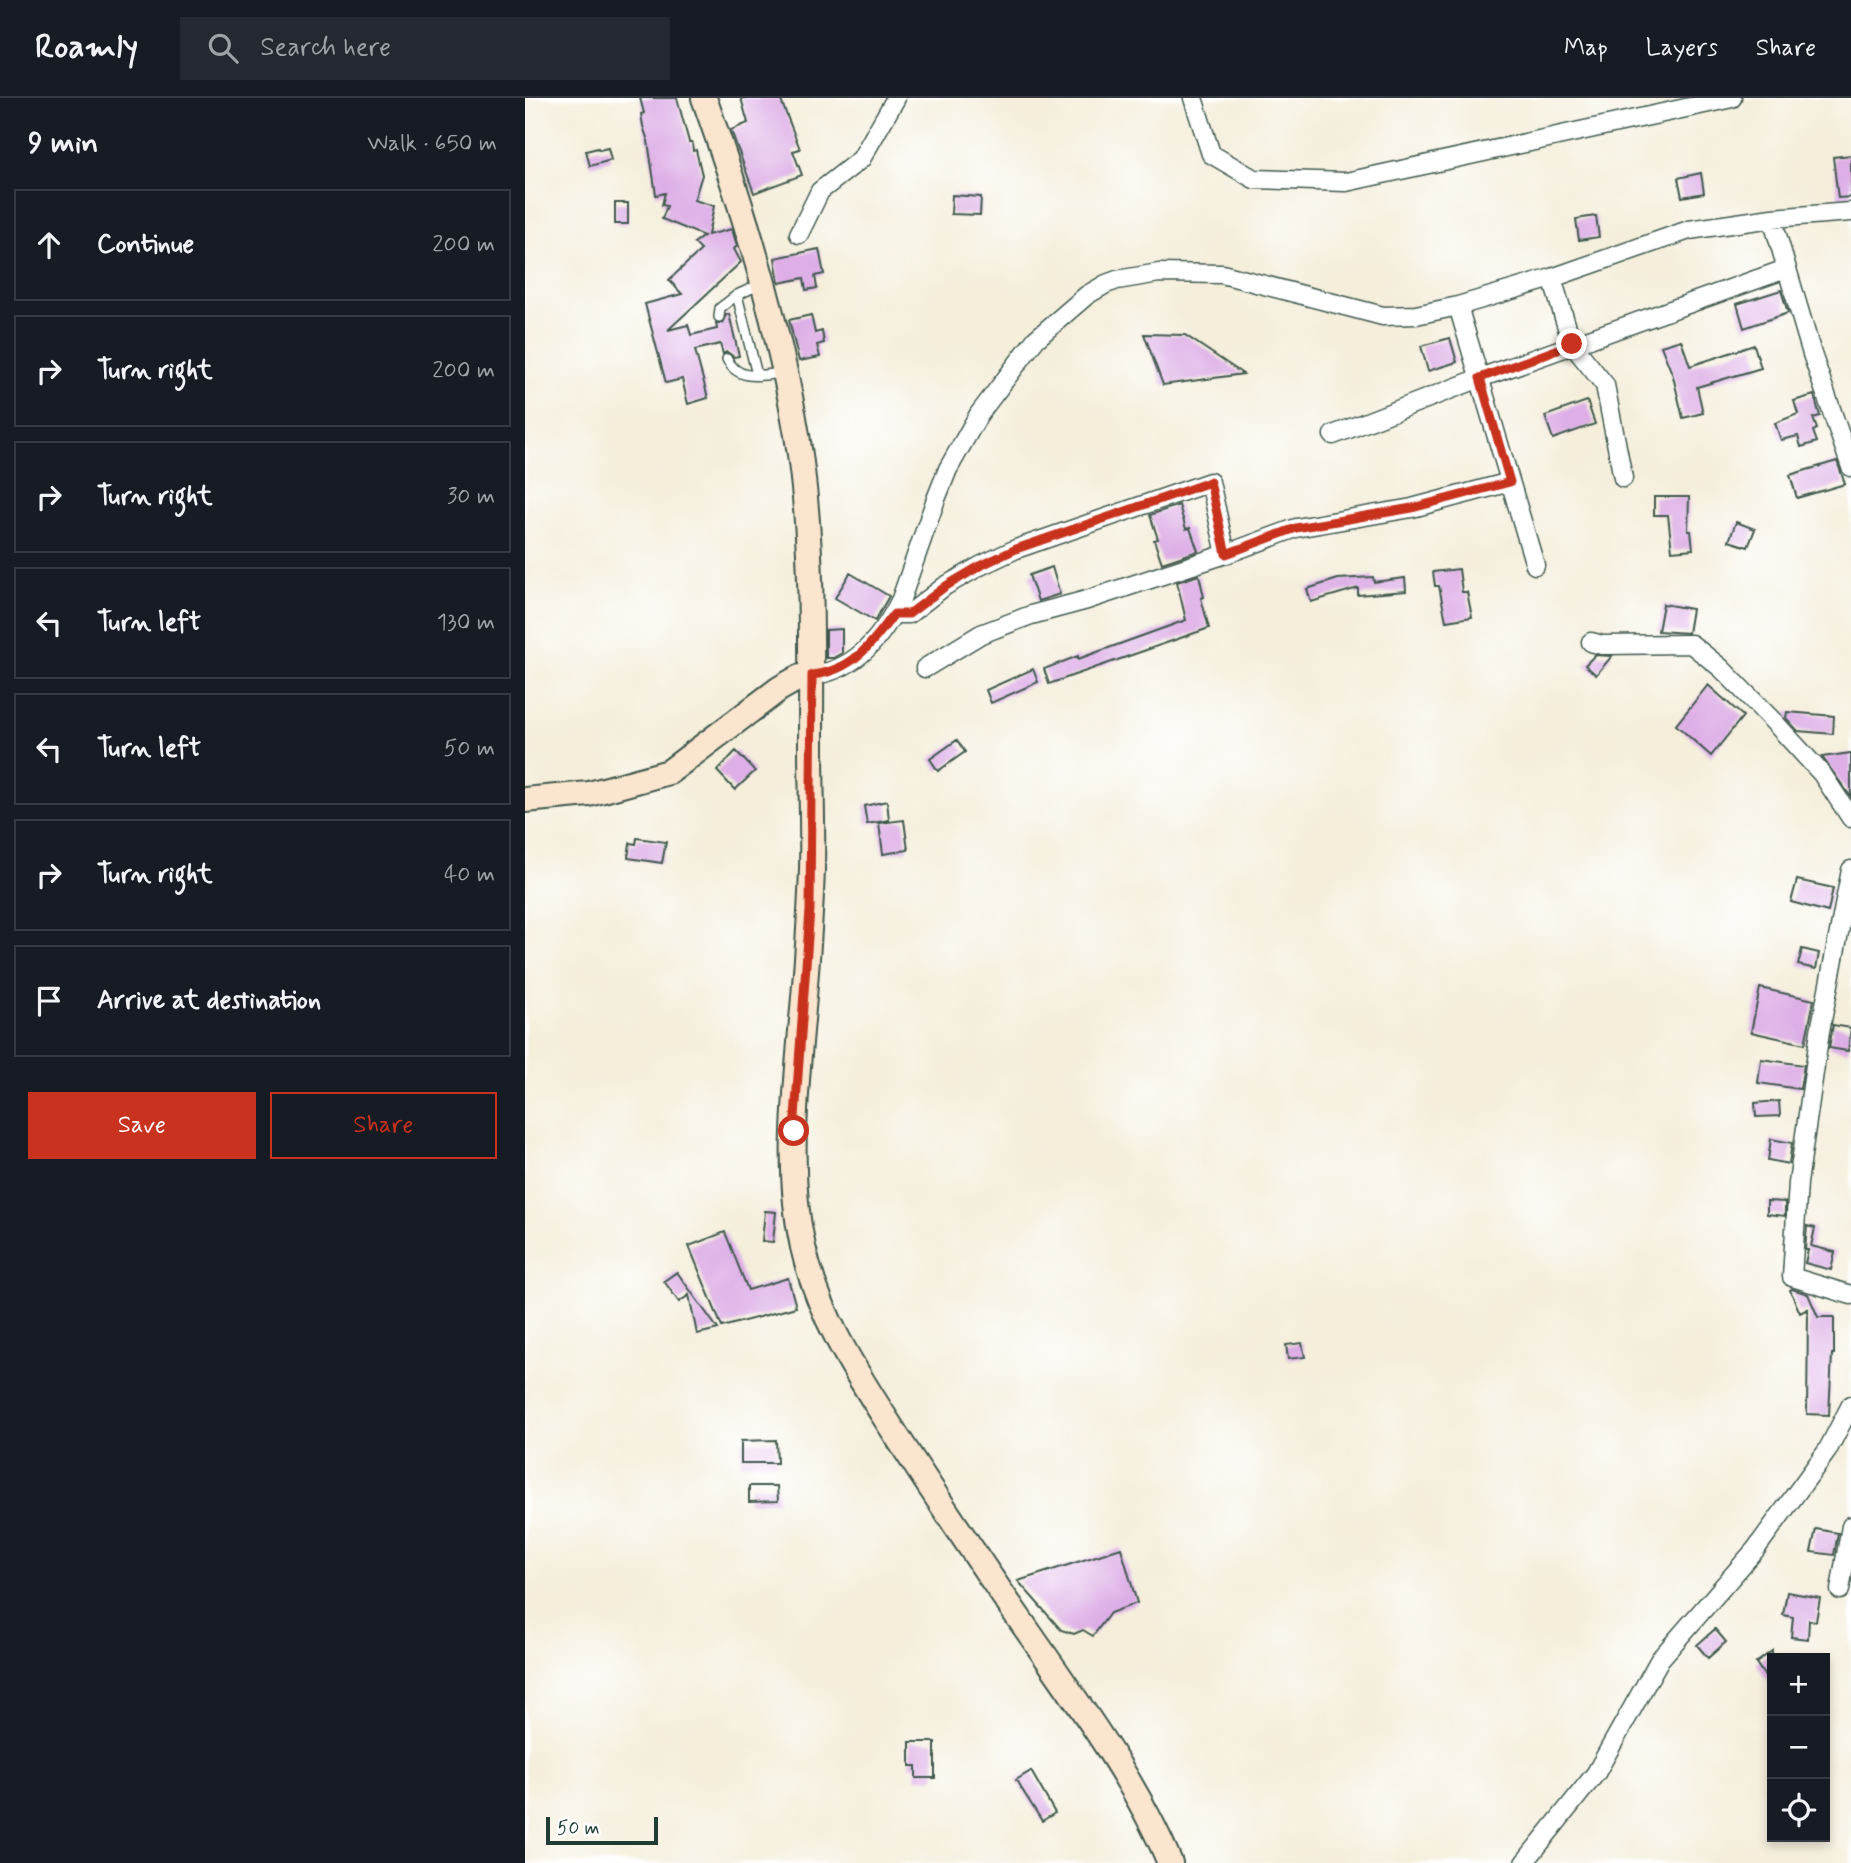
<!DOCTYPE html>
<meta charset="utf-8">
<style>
:root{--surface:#171b24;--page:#242831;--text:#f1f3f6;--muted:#9ea1a6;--line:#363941;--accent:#c8321e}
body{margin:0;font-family:Mynerve,sans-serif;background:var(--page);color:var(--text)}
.controls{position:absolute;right:21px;bottom:21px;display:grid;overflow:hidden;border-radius:0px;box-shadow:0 4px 10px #0003}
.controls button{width:63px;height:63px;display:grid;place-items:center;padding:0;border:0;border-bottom:2px solid var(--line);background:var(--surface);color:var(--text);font:35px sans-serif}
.scale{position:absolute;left:21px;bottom:18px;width:112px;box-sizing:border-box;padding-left:7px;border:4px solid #1f3d34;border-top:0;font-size:19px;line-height:24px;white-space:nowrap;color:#1f3d34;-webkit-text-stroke:5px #fff;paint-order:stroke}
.stop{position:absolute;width:21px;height:21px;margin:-16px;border:5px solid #c8321e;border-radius:50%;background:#fff}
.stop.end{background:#c8321e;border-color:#fff;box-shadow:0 2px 7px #0008}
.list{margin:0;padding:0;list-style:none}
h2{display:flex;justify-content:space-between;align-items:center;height:91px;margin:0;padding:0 28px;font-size:30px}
h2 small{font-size:23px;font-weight:400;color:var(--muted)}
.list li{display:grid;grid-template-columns:46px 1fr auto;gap:21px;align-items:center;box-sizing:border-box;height:112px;margin:0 14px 14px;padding:0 14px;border:2px solid var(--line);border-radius:0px}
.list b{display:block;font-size:26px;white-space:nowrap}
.list em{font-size:23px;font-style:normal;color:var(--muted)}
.actions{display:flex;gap:14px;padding:21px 28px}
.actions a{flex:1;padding:16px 0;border:2px solid var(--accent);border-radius:0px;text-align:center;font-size:24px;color:var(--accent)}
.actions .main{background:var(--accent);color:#fff}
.icon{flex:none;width:38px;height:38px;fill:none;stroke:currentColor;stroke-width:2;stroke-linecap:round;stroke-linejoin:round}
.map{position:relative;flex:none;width:1326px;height:1765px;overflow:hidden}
header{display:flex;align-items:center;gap:42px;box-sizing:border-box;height:98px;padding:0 35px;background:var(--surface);border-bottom:2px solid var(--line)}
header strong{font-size:33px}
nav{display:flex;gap:38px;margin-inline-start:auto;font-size:24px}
.search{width:490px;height:63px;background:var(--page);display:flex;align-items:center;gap:18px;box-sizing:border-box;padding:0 24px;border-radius:0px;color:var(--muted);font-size:26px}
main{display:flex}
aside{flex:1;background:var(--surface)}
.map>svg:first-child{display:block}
.building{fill:#ddafe6}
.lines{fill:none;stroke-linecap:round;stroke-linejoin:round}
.lane-casing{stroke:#3f584d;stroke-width:12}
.street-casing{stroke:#3f584d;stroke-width:21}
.secondary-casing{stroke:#3f584d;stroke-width:28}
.lane{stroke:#fff;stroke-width:9}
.street{stroke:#fff;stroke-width:18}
.secondary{stroke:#fbe5cf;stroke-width:24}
.route{stroke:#c8321e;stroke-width:9}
</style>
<header>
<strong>Roamly</strong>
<div class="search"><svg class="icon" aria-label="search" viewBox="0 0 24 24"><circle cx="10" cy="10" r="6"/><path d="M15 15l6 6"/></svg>Search here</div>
<nav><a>Map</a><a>Layers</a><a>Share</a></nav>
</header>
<main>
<aside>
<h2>9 min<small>Walk · 650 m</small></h2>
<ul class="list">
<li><svg class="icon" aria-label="ahead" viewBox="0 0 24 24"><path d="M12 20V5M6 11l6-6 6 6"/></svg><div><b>Continue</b></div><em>200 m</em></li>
<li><svg class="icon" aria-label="right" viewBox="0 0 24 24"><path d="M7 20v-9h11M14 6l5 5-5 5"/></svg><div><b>Turn right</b></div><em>200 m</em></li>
<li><svg class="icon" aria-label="right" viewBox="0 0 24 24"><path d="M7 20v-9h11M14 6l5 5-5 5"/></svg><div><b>Turn right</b></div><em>30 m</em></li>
<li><svg class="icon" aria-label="left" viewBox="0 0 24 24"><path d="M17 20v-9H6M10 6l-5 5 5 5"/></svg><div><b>Turn left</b></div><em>130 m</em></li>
<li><svg class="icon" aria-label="left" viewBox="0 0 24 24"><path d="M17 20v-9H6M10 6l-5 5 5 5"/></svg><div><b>Turn left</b></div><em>50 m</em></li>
<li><svg class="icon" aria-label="right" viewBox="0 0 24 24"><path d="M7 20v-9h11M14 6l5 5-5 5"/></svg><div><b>Turn right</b></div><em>40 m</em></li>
<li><svg class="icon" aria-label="arrive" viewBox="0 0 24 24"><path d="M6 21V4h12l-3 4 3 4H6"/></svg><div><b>Arrive at destination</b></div></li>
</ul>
<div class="actions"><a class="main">Save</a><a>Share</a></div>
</aside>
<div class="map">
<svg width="1326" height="1765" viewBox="0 0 1326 1765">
<rect width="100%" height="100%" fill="#fff"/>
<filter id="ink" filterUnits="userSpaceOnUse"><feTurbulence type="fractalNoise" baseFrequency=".0143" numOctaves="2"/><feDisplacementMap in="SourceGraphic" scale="14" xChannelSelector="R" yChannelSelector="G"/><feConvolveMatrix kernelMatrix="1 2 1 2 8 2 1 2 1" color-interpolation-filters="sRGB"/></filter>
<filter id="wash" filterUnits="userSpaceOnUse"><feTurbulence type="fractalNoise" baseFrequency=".00686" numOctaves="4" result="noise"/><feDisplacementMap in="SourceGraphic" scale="28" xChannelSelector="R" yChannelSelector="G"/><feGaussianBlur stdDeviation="1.57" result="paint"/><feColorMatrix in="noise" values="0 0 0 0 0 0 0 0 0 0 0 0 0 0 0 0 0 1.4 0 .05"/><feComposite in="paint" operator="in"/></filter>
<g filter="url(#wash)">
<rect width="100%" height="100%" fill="#f4eedb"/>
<g id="blocks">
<path class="building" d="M 115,0 L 152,0 L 164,44 L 167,44 L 168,53 L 171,52 L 177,77 L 169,102 L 189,108 L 183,137 L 207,131 L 212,148 L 209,151 L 216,164 L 143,232 L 163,227 L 166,237 L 192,231 L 191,225 L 197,225 L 201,217 L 204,216 L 214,258 L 209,259 L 202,254 L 198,256 L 195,246 L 170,252 L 183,300 L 163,306 L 157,281 L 141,285 L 120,206 L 157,196 L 144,182 L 176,152 L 169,145 L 179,138 L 137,121 L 142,108 L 137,107 L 140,95 L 131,97 L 123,43 L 118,28 L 116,16 L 119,15 Z
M 216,0 L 255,0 L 275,51 L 268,53 L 277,77 L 229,95 L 206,32 L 223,25 Z
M 73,50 L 74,52 L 83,50 L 86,62 L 65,68 L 61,53 Z
M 1326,57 L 1326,99 L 1313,100 L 1308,59 Z
M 1176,75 L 1179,95 L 1157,99 L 1153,80 Z
M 427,97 L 456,99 L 455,117 L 426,116 Z
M 90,105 L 103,105 L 103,126 L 90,126 Z
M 1071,118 L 1074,139 L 1054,142 L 1051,121 Z
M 294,151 L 299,176 L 290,178 L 292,190 L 281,192 L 279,180 L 254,185 L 250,160 Z
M 1256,192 L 1263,215 L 1219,230 L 1212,206 Z
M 286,217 L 290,235 L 297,233 L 299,245 L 292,247 L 295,259 L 274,263 L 264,222 Z
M 619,236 L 660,237 L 718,276 L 638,287 Z
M 925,240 L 932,264 L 903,273 L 896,248 Z
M 1156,242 L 1165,268 L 1229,247 L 1236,270 L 1172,289 L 1178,315 L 1158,320 L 1148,278 L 1136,248 Z
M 1289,297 L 1295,318 L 1288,320 L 1292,331 L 1288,333 L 1292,344 L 1276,349 L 1273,338 L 1256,342 L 1250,325 L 1273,316 L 1269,303 Z
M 1062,303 L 1070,326 L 1028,341 L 1020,318 Z
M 1312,363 L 1320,386 L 1272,400 L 1265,377 Z
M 1129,399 L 1164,399 L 1163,433 L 1166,433 L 1168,451 L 1147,453 L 1143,417 L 1129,417 Z
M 654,407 L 661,431 L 665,430 L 673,453 L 637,465 L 629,442 L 633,441 L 625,417 Z
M 1211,424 L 1230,431 L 1223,449 L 1204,443 Z
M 527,469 L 535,496 L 513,503 L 504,477 Z
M 934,471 L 937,494 L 942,494 L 947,519 L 921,523 L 914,488 L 910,488 L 908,474 Z
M 325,475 L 364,498 L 350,523 L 310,500 Z
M 674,477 L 679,499 L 676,500 L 684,530 L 524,586 L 519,571 L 553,558 L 553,561 L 661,522 L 652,484 Z
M 848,479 L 849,484 L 880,480 L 881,493 L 833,497 L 833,490 L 786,504 L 782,491 L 813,481 Z
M 1138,506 L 1167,511 L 1163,535 L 1133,533 Z
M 317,531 L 317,555 L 308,560 L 301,560 L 301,532 Z
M 1070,557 L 1087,558 L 1071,577 L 1060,567 Z
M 508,571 L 513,584 L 466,605 L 461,592 Z
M 1183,587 L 1218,618 L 1186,658 L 1151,627 Z
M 1262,614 L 1309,618 L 1308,636 L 1273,633 L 1261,620 Z
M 432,642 L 440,654 L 413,673 L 405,661 Z
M 211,653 L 230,673 L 210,692 L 192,673 Z
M 1326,655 L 1326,699 L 1297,659 Z
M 362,703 L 364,722 L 342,726 L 339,708 Z
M 379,722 L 383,752 L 358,756 L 354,725 Z
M 112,740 L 141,744 L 137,765 L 103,760 L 105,745 L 111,746 Z
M 1272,782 L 1308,790 L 1303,814 L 1266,804 Z
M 1277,851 L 1294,855 L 1291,871 L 1273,867 Z
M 1235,890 L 1289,902 L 1280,946 L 1226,934 Z
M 1308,927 L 1326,930 L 1323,953 L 1304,950 Z
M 1236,961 L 1279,967 L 1275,991 L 1233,985 Z
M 1254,1003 L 1255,1018 L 1231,1019 L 1230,1005 Z
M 1246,1041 L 1267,1045 L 1264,1066 L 1243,1062 Z
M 1242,1103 L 1260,1104 L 1260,1118 L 1242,1116 Z
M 240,1113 L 251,1114 L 248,1144 L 237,1143 Z
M 1282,1128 L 1290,1130 L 1286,1148 L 1310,1154 L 1306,1172 L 1280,1165 L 1283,1152 L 1280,1152 Z
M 200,1134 L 223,1192 L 263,1180 L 271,1209 L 197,1229 L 164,1148 Z
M 152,1174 L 167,1195 L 193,1231 L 172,1236 L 164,1197 L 154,1204 L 139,1183 Z
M 1267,1191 L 1283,1196 L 1293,1219 L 1309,1219 L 1309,1256 L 1307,1256 L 1304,1317 L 1282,1316 L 1283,1211 L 1275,1215 L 1265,1192 Z
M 777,1245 L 780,1259 L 763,1261 L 761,1247 Z
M 251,1342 L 252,1365 L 216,1365 L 216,1343 Z
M 224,1388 L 252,1388 L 253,1403 L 224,1404 Z
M 1291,1431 L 1313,1435 L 1309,1457 L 1286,1454 Z
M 596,1450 L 612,1505 L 585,1515 L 568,1538 L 558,1532 L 549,1536 L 536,1532 L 493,1483 Z
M 1262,1494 L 1295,1500 L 1291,1523 L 1284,1522 L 1283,1541 L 1266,1539 L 1268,1519 L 1258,1517 Z
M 1190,1531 L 1201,1544 L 1183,1560 L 1172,1547 Z
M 1247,1553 L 1247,1589 L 1231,1565 Z
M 385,1644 L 410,1644 L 410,1680 L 391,1680 L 391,1668 L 385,1668 Z
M 506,1673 L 530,1715 L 517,1723 L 491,1682 Z"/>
</g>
</g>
<g filter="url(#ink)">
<use href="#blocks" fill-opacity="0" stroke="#3f584d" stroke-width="2"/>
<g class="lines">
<g class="lane-casing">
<path id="lane" d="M 212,197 L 232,277
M 194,219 L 195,210 L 212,197 L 236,186
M 202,261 C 213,284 237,277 259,275"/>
</g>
<g class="street-casing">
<path id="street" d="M 668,0 L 686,56 L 729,81 L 821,84 L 1207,0
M 1247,120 L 1287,256 L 1326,369
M 274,136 L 295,93 L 336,61 L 371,0
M 1027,180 L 1047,246 L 1080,287 L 1098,380
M 933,208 L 1010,467
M 808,337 L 955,280 L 1261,171
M 369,516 L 384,516 L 420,488 L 455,468 L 491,451 L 685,384 L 701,456
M 1066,544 L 1077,547 L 1166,546 L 1196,570 L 1250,625 L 1297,676 L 1326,720
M 400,570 L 456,536 L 506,517 L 562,502 L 701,456 L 771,430 L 887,410 L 985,384
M 287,577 C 330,573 358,538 376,501 L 411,401 L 423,371 L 454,316 L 511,241 L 562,197 L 581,186 L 592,182 L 634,175 L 697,176 L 858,218 L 891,217 L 933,208 L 1027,180 L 1164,132 L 1247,120 L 1326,114
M 1326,772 L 1295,933 L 1273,1085 L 1267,1179 L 1326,1197
M 1315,1492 L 1326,1428
M 999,1765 L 1071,1675 L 1135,1561 L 1230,1452 L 1302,1353 L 1326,1307"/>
</g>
<g class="secondary-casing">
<path id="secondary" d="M 179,0 C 218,110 253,223 272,337 C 289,441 286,545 286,649 C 286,690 288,731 287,772 C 285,826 281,879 276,933 C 270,1005 262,1078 278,1149 C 294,1221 336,1282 375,1343 C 418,1409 462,1475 507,1539 C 557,1611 611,1684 645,1765
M 0,702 L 64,696 L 144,674 L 254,591 L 275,579 L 287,577"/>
</g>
<use href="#lane" class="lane"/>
<use href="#street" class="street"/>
<use href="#secondary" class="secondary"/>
</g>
</g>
<g class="lines" filter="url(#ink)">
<path class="route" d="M 269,1033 L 285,812 L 287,577 C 327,573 347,546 369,516 L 384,516 L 421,488 L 455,468 L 491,451 L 685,384 L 701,456 L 771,430 L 887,410 L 985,384 L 955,280 L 1047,246"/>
</g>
</svg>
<div class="controls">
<button>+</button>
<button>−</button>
<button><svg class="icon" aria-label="locate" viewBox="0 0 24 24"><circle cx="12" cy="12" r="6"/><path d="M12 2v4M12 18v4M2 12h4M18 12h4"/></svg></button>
</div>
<div class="scale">50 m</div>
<div class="stop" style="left:269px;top:1033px"></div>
<div class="stop end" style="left:1047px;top:246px"></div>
</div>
</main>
